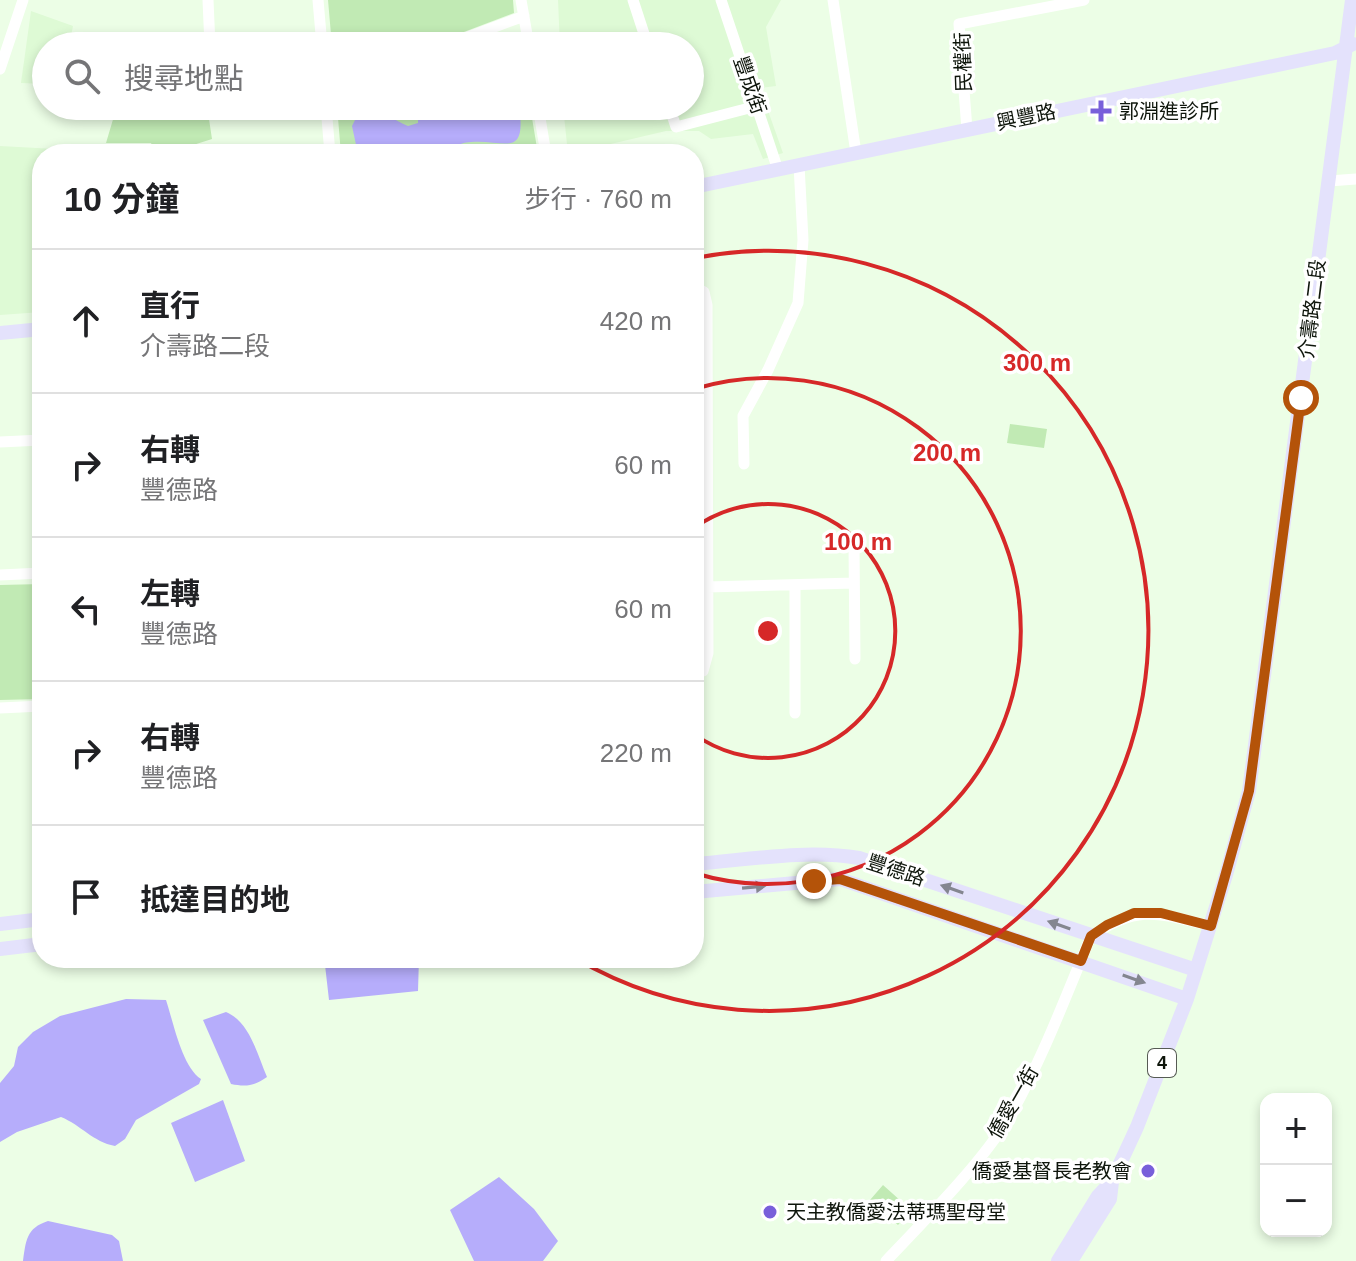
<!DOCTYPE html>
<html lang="zh-TW">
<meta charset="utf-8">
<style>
:root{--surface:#fff;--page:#f6f6f6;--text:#202124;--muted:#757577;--line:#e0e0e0}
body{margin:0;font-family:Helvetica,"Noto Sans TC",sans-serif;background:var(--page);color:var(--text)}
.controls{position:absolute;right:24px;bottom:24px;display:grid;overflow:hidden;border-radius:16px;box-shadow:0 4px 12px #0003}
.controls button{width:72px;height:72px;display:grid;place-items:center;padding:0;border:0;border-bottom:2px solid var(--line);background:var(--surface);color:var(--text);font:40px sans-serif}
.stop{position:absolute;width:24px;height:24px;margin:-18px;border:6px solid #b45309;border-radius:50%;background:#fff}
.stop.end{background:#b45309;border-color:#fff;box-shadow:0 2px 8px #0008}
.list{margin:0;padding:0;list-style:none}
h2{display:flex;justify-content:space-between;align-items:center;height:104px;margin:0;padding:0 32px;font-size:34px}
h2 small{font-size:26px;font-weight:400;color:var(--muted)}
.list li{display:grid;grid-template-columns:52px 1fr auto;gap:24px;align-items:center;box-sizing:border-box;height:144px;padding:0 32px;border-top:2px solid var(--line)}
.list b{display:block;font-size:30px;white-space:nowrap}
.list p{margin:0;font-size:26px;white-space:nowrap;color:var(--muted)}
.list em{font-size:26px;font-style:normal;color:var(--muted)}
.icon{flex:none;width:44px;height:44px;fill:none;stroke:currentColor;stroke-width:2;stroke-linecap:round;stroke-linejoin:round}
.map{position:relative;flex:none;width:1356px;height:1261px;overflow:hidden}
.search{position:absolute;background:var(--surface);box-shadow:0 4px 12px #0003;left:32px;top:32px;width:672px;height:88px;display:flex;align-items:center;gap:20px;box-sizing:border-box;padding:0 28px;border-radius:44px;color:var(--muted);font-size:30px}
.panel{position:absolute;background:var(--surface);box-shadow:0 4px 12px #0003;left:32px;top:144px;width:672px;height:824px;border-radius:32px}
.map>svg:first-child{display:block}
.built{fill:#defad5}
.green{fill:#c1eab4}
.water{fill:#b6adfb}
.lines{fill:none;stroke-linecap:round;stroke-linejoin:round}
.minor{stroke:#fff;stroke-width:11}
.major{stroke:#e4e2fc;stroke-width:14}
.oneway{fill:#848690}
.route{stroke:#b45309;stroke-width:10}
.ring{fill:none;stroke:#d62828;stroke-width:4}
.poi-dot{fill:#785fda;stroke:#fff;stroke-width:3}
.labels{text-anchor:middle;stroke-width:7;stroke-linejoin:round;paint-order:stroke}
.shield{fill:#fff;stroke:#565b54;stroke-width:2}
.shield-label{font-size:18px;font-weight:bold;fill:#0e150b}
.street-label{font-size:20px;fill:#0e150b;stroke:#fff}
.poi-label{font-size:20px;fill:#0e150b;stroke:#fff;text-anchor:start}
.centre{fill:#d62828;stroke:#fff;stroke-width:4}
.ring-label{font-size:24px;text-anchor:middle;font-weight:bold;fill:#d62828;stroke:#fff;stroke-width:7;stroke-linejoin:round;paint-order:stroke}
</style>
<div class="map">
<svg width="1356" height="1261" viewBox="0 0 1356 1261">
<rect width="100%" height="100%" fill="#ecfee6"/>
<path class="built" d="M 558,0 L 781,0 L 766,27 L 776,86 L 760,88 L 783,153 L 763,159 L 753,134 L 711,139 L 699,131 L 666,131 L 568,154 L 563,106 L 690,106 L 690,46 L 560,46 Z
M 31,11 L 73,26 L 69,46 L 46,46 L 46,84 L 21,83 Z
M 0,146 L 148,154 L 42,154 L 42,312 L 0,315 Z"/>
<path class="green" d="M 328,0 L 513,0 L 514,13 L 427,46 L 332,46 Z
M 117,106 L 207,106 L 212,139 L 190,146 L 189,154 L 156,154 L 151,143 L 106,143 Z
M 337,106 L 530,106 L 538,154 L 341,154 Z
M 320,145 L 321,154 L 208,154 L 209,151 Z
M 1010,424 L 1047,429 L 1044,448 L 1007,443 Z
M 42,584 L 42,699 L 0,700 L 0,585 Z
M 883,1185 L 911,1210 L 898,1225 L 870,1200 Z"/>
<path class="water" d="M 418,106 L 519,106 C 527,160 504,139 471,142 C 464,142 459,145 452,147 C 444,149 435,146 427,146 L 419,154 L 358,154 L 352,126 L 358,114 C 378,105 390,119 408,126 L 418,123 Z
M 341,958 L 419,958 L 418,991 L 329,1000 L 325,965 Z
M 126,999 L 166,1000 C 173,1021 182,1067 201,1079 L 199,1084 L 136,1120 L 125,1139 L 115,1146 C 93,1142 81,1125 61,1117 L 17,1132 L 0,1142 L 0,1083 L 14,1066 L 18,1047 L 33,1032 L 60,1016 Z
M 226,1012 C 250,1022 257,1054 267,1077 C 254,1086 246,1087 231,1084 L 203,1020 Z
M 223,1100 L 245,1161 L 195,1182 L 171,1123 Z
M 499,1177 L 534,1209 L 558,1241 L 543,1261 L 474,1261 L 450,1210 Z
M 48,1221 L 112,1235 L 119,1241 L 123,1261 L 23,1261 C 26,1241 26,1228 48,1221 Z"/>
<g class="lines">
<path class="minor" d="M 208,0 L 210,46
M 318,0 L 322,46
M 521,0 L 529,46
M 633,0 L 648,46
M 721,0 L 778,170
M 833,0 L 856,153
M 444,46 L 524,16
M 0,69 L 23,0
M 326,106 L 330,154
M 538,106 L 546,154
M 669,106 L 676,127 L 757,106
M 967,130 L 959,24 L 1084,0
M 1329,181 L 1356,179
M 694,287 L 704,292 L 707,305 L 708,653 L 703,671 L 694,672
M 0,442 L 42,440
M 744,464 L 743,416 L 768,370 L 798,303 L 803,240 L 799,165
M 854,545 L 855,659
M 0,575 L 42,573
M 707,587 L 854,583
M 0,708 L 42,706
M 795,713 L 795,585
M 886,1261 C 924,1221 982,1163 1010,1116 C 1042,1060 1066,996 1091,936 C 1139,904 1158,913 1211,926"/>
<path class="major" d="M 694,187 L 1335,53 L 1353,44
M 0,333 L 42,329
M 694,864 C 747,860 806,849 859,858 L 1196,970
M 694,892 L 840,879 L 1187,999
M 0,924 L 42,919
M 0,949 L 42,944
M 1058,1261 L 1098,1196 L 1112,1181 L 1137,1127 L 1187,999 L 1226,875 L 1249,791 L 1352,0
M 1071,1261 L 1110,1199 L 1112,1182"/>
</g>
<defs><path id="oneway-solid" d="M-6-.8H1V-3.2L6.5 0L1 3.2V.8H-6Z" transform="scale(2)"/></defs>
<g class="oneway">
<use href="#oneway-solid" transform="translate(754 887) rotate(-5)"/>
<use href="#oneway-solid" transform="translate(952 889) rotate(-161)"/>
<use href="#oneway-solid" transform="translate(1059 925) rotate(-161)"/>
<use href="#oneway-solid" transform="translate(1134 979) rotate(19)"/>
</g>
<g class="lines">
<path class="route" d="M 814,881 L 840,879 L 1081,961 L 1091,936 L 1107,925 L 1134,913 L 1161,913 L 1211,926 L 1249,791 L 1301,398"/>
</g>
<g class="ring">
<path d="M694 528A127 127 0 1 1 694 734"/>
<path d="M694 389A253 253 0 1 1 694 873"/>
<path d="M695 258A380 380 0 1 1 575 958"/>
</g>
<g class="poi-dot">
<path d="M1097 99h8v8h8v8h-8v8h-8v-8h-8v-8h8z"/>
<circle cx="1148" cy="1171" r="8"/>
<circle cx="770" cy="1212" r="8"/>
</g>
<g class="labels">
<rect class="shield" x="1148" y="1049" width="28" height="28" rx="6"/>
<g class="shield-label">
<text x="1162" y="1069">4</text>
</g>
<g class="street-label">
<text transform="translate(963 62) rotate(-92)" y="7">民權街</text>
<text transform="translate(750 85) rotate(71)" y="7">豐成街</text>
<text transform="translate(1026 117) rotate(-12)" y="7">興豐路</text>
<text transform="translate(1312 309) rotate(-83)" y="7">介壽路二段</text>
<text transform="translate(896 870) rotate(18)" y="7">豐德路</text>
<text transform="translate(1013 1102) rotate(-60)" y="7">僑愛一街</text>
</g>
<g class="poi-label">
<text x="1119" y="118">郭淵進診所</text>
<text x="1132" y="1178" text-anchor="end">僑愛基督長老教會</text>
<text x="786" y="1219">天主教僑愛法蒂瑪聖母堂</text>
</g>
</g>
<circle cx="768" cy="631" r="12" class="centre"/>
<g class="ring-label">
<text x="1037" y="371">300 m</text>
<text x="947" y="461">200 m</text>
<text x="858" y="550">100 m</text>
</g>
</svg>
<div class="controls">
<button>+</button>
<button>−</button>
</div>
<div class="stop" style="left:1301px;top:398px"></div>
<div class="stop end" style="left:814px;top:881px"></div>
<div class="search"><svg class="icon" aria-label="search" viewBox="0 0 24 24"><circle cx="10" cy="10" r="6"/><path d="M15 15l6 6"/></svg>搜尋地點</div>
<section class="panel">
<h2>10 分鐘<small>步行 · 760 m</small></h2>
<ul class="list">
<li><svg class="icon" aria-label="ahead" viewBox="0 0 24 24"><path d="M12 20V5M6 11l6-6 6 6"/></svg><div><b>直行</b><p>介壽路二段</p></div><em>420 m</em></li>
<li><svg class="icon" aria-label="right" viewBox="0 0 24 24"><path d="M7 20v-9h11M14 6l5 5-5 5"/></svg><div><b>右轉</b><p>豐德路</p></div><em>60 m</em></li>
<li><svg class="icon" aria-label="left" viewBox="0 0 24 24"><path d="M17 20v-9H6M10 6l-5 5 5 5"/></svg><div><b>左轉</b><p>豐德路</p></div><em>60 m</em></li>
<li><svg class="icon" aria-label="right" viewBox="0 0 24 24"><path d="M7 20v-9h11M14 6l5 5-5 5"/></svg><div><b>右轉</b><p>豐德路</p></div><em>220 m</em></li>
<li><svg class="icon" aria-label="arrive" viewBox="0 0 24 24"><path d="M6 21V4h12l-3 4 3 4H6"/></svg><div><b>抵達目的地</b></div></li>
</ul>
</section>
</div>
